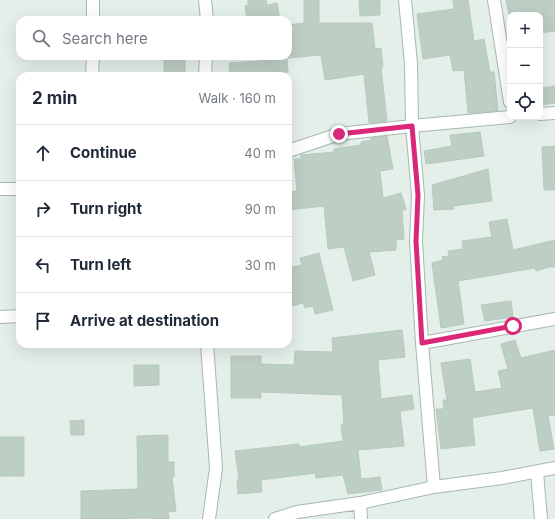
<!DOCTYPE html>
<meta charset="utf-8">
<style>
:root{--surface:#fff;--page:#f6f6f7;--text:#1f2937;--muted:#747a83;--line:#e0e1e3}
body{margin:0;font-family:Inter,sans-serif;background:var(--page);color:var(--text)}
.controls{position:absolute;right:12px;top:12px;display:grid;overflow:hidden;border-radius:8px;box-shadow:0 4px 16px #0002}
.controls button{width:36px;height:36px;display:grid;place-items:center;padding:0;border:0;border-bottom:1px solid var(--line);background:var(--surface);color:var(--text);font:20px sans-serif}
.stop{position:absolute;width:12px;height:12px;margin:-9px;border:3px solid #db2777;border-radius:50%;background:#fff}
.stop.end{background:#db2777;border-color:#fff;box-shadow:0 1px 4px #0008}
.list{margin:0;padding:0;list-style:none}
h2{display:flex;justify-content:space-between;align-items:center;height:52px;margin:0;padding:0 16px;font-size:17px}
h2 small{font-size:13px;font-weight:400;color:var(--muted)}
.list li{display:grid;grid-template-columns:26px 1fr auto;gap:12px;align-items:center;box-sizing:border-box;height:56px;padding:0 16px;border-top:1px solid var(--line)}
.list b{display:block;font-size:15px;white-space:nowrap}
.list em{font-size:13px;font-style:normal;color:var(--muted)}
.icon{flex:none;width:22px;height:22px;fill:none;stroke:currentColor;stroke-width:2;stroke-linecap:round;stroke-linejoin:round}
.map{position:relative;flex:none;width:555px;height:519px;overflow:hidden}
.search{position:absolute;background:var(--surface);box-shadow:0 4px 16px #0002;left:16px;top:16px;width:276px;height:44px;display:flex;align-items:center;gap:10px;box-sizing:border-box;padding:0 14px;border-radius:12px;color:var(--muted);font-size:15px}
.panel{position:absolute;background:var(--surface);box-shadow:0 4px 16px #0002;left:16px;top:72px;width:276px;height:276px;border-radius:12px}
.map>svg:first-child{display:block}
.building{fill:#bdcec4;stroke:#b6cabf}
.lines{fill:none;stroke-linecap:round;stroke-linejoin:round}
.street-casing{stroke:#a6b8af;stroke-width:14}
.street{stroke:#fff;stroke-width:12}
.route{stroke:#db2777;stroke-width:5}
</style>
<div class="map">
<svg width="555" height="519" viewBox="0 0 555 519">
<rect width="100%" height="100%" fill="#e5efe9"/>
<path class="building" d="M 248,0 L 266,0 L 267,5 L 277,3 L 280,20 L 247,20 L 245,6 L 248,5 Z
M 304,0 L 319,0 L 319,23 L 372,23 L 375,49 L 381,48 L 383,67 L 381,67 L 387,121 L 369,123 L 364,74 L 325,80 L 321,55 L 288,58 L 288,25 L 304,23 Z
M 359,0 L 380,0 L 380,15 L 360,16 Z
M 453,0 L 468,0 L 474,41 L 484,39 L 490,72 L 494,72 L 498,111 L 468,113 L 464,70 L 453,71 L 450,55 L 423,59 L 417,14 L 454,9 Z
M 506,0 L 555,0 L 555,31 L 540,33 L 540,15 L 509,15 Z
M 185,58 L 185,76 L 164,76 L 164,59 Z
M 287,59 L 288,72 L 266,73 L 266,76 L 230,76 L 229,63 Z
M 555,86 L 555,103 L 540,105 L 540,88 Z
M 480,132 L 484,156 L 426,164 L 424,151 L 452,146 L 450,135 Z
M 387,136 L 393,169 L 380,171 L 383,198 L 401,193 L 406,209 L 402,211 L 404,239 L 396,240 L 396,250 L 369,252 L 375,275 L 353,281 L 344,247 L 328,249 L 324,206 L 288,210 L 288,192 L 297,191 L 294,159 L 301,159 L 301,155 L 334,152 L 334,149 L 361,145 L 361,142 L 371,140 L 371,138 Z
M 555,146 L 555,190 L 544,190 L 542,147 Z
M 488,169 L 492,201 L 453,206 L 454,209 L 434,210 L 432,185 Z
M 507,219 L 513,250 L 555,240 L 555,267 L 549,267 L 536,271 L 535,268 L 458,281 L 464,324 L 441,328 L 432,263 L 443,260 L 442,257 L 449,256 L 448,251 L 463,249 L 462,241 L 492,237 L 489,222 Z
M 319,253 L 333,310 L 315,314 L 313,306 L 305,308 L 303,303 L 288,307 L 288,268 L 302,265 L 300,258 Z
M 511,301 L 513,317 L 485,321 L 481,305 Z
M 402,330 L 405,357 L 378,360 L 381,399 L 412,395 L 414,409 L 400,411 L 404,446 L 358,450 L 361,479 L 380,477 L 382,490 L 348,494 L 343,475 L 316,478 L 315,473 L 261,480 L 262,492 L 238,494 L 237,480 L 239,480 L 235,451 L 299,444 L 299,447 L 343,441 L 341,425 L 344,424 L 342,395 L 261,392 L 261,398 L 231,398 L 231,356 L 261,356 L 261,364 L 294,365 L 295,351 L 333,352 L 332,338 Z
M 515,340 L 521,358 L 555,350 L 555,415 L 548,416 L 554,449 L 540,451 L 533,408 L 472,418 L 475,445 L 441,449 L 436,409 L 444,409 L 443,400 L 447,400 L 441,363 L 470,359 L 475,392 L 502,388 L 498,371 L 508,369 L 501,344 Z
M 134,365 L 159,365 L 159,385 L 134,386 Z
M 84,420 L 84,435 L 71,435 L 70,421 Z
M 168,435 L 168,462 L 174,462 L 174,477 L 172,477 L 176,511 L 168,512 L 169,519 L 150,519 L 150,518 L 81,519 L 81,491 L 138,489 L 137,436 Z
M 0,437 L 24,437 L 24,476 L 0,476 Z"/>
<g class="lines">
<g class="street-casing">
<path id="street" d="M 93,0 L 93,20
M 205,0 L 207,20
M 405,0 L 411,63 L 412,126 L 418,195 L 416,241 L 422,343 L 434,487
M 494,0 L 510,102
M 92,76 L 93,56
M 205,76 L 206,56
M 540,114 L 555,113
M 288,151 L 339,134 L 412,126 L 510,117
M 0,189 L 20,189
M 0,317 L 20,316
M 422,343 L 555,319
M 207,344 L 216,468 L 209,519
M 537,472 L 541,519
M 360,503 L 361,519
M 275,519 L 297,512 L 360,503 L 434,487 L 502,478 L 555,468"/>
</g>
<use href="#street" class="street"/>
</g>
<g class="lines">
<path class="route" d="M 339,134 L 412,126 L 418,195 L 416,241 L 422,343 L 513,326"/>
</g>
</svg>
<div class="controls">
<button>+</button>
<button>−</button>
<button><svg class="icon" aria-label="locate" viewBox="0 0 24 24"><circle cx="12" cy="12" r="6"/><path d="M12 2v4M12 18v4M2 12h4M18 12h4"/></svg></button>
</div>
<div class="stop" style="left:513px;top:326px"></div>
<div class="stop end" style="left:339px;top:134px"></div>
<div class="search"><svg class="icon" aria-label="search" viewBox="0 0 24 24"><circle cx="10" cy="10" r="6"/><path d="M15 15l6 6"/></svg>Search here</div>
<section class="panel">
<h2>2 min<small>Walk · 160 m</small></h2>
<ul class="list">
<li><svg class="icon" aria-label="ahead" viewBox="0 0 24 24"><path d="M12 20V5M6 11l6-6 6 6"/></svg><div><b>Continue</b></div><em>40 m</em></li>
<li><svg class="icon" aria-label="right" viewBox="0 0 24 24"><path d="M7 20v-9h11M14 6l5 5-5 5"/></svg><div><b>Turn right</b></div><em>90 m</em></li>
<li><svg class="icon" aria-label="left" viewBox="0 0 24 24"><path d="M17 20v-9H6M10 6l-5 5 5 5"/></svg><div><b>Turn left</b></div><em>30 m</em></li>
<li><svg class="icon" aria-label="arrive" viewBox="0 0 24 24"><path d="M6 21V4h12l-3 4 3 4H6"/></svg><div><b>Arrive at destination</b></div></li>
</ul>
</section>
</div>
